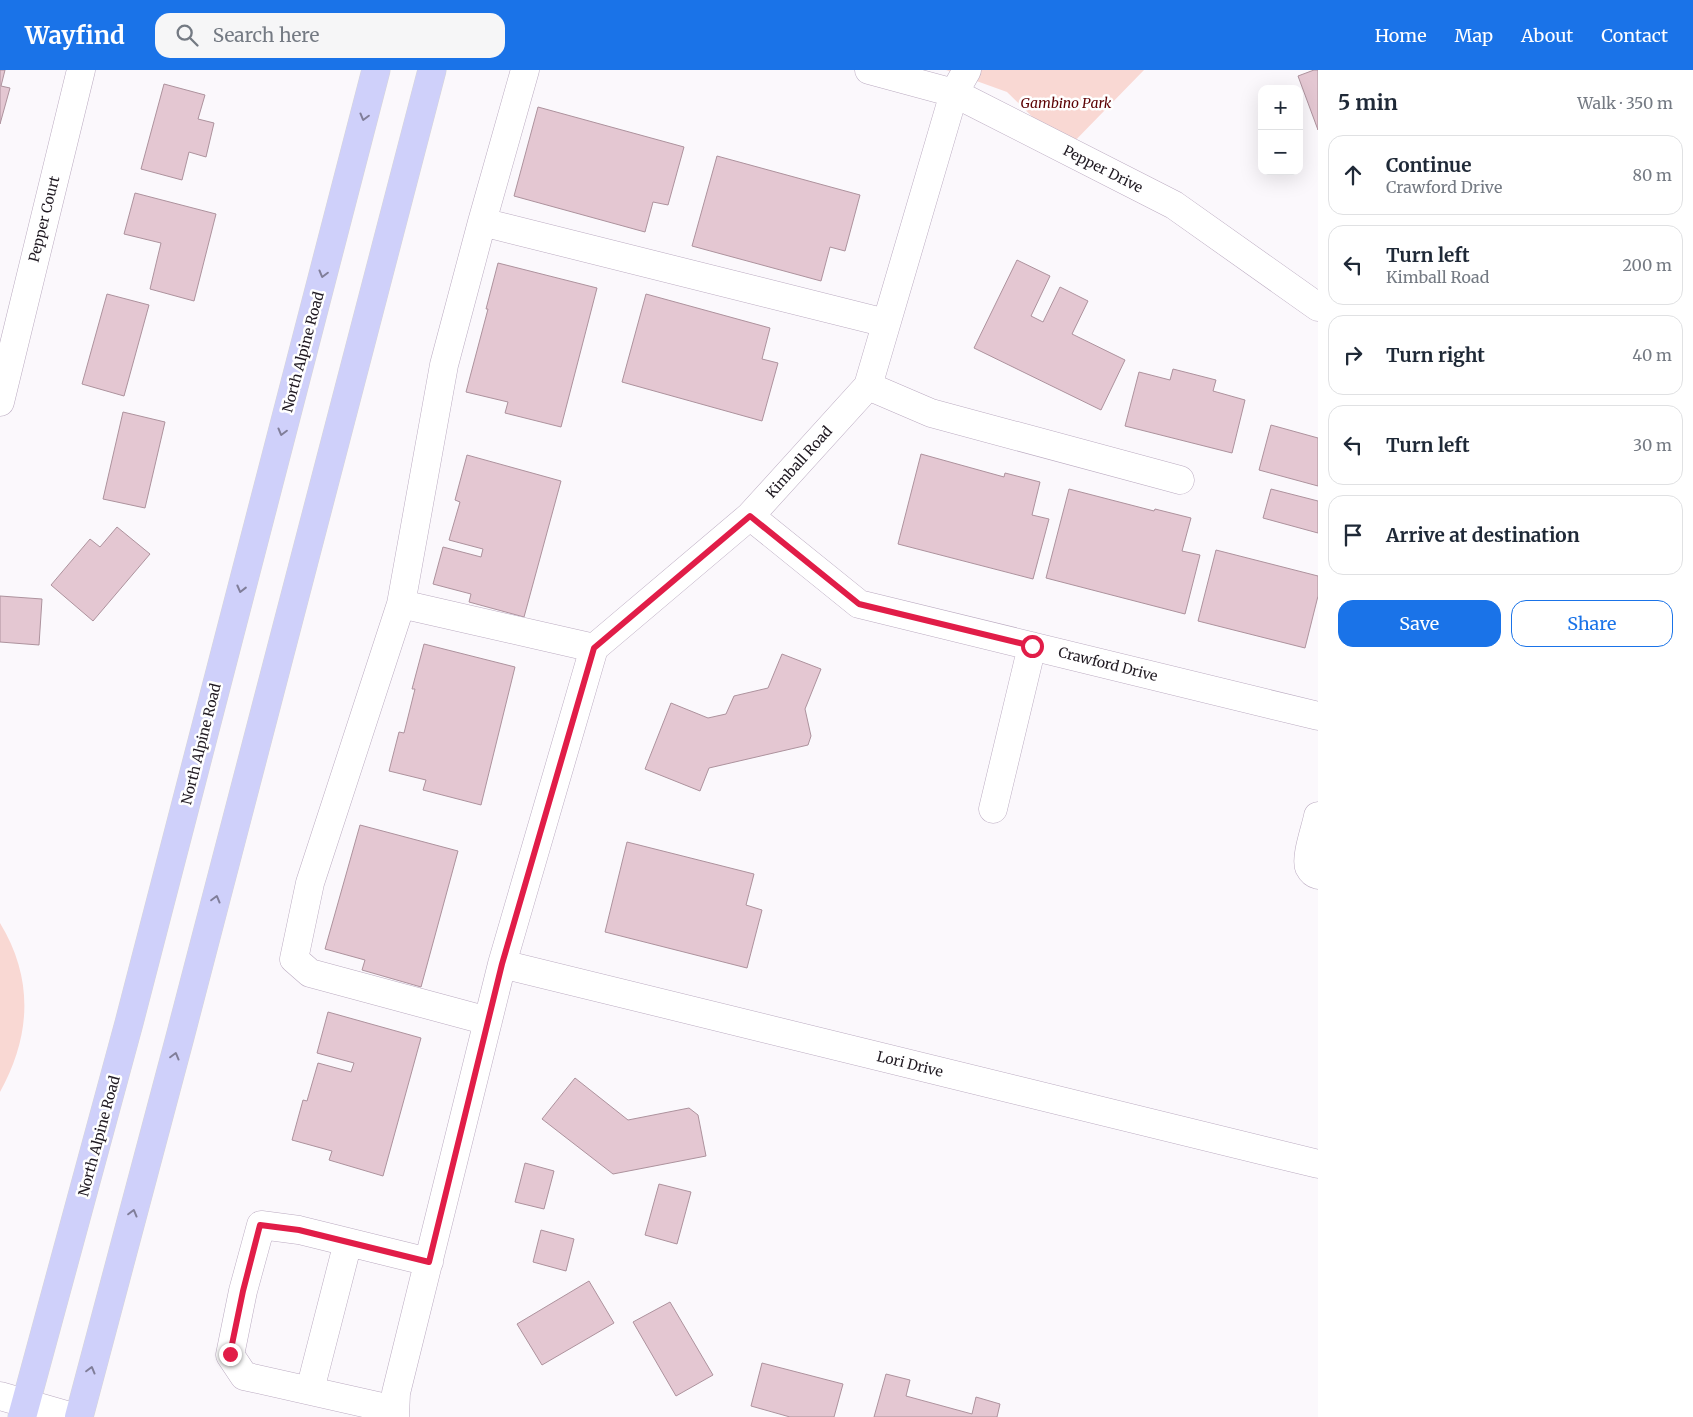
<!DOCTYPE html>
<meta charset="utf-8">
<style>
:root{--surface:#fff;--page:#f6f6f7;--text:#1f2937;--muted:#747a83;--line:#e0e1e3;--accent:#1a73e8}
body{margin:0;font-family:Merriweather,serif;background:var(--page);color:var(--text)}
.controls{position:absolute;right:15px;top:15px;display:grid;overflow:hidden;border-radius:10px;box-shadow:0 5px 20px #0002}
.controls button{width:45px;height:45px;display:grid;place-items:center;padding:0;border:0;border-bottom:1px solid var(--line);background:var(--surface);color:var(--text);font:25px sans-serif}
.stop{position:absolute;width:15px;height:15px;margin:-11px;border:4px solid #e11d48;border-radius:50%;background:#fff}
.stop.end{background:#e11d48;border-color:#fff;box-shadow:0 1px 5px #0008}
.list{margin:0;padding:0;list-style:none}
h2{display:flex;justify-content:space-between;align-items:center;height:65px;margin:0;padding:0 20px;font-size:21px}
h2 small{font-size:16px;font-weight:400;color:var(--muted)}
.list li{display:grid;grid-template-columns:32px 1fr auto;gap:15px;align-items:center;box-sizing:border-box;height:80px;margin:0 10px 10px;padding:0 10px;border:1px solid var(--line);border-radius:15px}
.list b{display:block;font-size:19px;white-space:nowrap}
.list p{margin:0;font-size:16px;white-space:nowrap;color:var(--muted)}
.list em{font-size:16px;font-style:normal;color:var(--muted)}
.actions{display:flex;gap:10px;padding:15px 20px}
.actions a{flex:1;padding:11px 0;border:1px solid var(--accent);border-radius:15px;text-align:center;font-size:18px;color:var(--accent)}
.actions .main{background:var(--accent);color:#fff}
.icon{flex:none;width:28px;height:28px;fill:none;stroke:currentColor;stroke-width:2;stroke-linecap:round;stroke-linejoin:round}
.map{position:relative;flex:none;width:1318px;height:1347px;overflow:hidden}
header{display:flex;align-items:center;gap:30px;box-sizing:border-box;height:70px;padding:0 25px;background:var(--accent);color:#fff}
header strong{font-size:24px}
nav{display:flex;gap:28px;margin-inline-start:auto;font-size:18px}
.search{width:350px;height:45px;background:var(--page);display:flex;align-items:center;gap:12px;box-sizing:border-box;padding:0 18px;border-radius:15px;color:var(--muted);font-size:19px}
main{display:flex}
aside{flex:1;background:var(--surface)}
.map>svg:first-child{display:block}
.green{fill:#f9d8d3}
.building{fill:#e4c7d2;stroke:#ad929d}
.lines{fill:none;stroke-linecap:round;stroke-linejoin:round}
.minor-casing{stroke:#bbabc1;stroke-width:29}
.major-casing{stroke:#d7d6d7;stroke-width:29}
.minor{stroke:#fff;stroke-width:28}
.major{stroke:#cfd0fa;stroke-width:28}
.oneway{stroke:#807e99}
.route{stroke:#e11d48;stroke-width:6}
.labels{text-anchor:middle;stroke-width:5;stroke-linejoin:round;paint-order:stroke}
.park-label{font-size:14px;font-style:italic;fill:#5c0204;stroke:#fff}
.street-label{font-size:14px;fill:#201a22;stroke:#fff}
</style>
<header>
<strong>Wayfind</strong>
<div class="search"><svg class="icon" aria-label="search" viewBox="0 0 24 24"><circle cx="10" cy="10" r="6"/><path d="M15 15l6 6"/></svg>Search here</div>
<nav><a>Home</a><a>Map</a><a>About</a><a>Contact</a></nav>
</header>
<main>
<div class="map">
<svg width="1318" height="1347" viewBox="0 0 1318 1347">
<rect width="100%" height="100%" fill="#fbf8fc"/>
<path class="green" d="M 946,0 L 1144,0 L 1066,80 L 1007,22 Z
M 0,853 C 34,909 31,966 0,1022 Z"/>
<path class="building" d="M 0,0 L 5,0 L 1,16 L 10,18 L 0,54 Z
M 1314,0 L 1318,0 L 1318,60 L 1298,6 Z
M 164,14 L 205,25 L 198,49 L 214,53 L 206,87 L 189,82 L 182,110 L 141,99 Z
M 538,37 L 684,77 L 668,135 L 653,132 L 645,162 L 514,126 Z
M 717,86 L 860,125 L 845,181 L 830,177 L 821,211 L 692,176 Z
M 135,123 L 216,144 L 194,231 L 150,219 L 161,173 L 124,164 Z
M 1017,190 L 1050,206 L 1031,246 L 1043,252 L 1060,217 L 1088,231 L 1072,264 L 1125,290 L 1101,340 L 974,278 Z
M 498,193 L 597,218 L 561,357 L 505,343 L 508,332 L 466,322 L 488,239 L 486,239 Z
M 107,224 L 149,235 L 124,326 L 82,314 Z
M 646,224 L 770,258 L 762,289 L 778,293 L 762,351 L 622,312 Z
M 1173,299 L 1216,310 L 1213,321 L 1245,330 L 1232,383 L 1125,356 L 1139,302 L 1170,310 Z
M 123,342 L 165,352 L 145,438 L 103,429 Z
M 1271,355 L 1318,368 L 1318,416 L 1259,400 Z
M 921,384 L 1004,407 L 1005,403 L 1040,412 L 1032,445 L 1049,449 L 1033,509 L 898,474 Z
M 467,385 L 561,411 L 524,547 L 469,532 L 471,524 L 433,514 L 443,477 L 481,487 L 483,479 L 449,470 L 460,432 L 455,430 Z
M 1069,419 L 1154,441 L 1155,439 L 1191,448 L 1182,481 L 1200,485 L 1185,544 L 1046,508 Z
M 1271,419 L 1318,431 L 1318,463 L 1263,448 Z
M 117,457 L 150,484 L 93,551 L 51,515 L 90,469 L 100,477 Z
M 1216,480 L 1318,506 L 1318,526 L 1305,578 L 1198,551 Z
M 0,526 L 42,529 L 39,575 L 0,572 Z
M 424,574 L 515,597 L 481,735 L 423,720 L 426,710 L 389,701 L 399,662 L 404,663 L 415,619 L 412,619 Z
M 782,584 L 821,599 L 805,639 L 811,666 L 808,675 L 709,698 L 700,721 L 645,699 L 671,633 L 708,648 L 726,644 L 734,626 L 768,618 Z
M 360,755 L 458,781 L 421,917 L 362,900 L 365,890 L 325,879 Z
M 627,772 L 754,804 L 746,835 L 762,840 L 747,898 L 605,862 Z
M 328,942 L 421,968 L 383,1106 L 329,1090 L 332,1081 L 292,1070 L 303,1030 L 307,1031 L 318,993 L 351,1002 L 354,993 L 317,983 Z
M 575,1008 L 628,1050 L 689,1038 L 698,1045 L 706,1086 L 613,1104 L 542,1049 Z
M 525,1093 L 554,1101 L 544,1139 L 515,1132 Z
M 659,1114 L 691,1122 L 677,1174 L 645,1165 Z
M 541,1160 L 574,1169 L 566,1201 L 533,1192 Z
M 589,1211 L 614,1253 L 542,1295 L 517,1254 Z
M 670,1232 L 713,1305 L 676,1326 L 633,1252 Z
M 762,1293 L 843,1314 L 834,1347 L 790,1347 L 751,1336 Z
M 886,1304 L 910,1310 L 906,1326 L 972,1344 L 976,1327 L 1000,1334 L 997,1347 L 874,1347 Z"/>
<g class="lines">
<g class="minor-casing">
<path id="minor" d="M 525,0 L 482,152 L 444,295 L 401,534 L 594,578
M 869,0 L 954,23 L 1174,135 L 1318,237
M 482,152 L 886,253
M 868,316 L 931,343 L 1180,410
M 0,332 L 81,0
M 750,446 L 859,534 L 1318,646
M 401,534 L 310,813 L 294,889 L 310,903 L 488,951
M 993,739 L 1032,576
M 1318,746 C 1316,757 1305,788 1309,797 C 1311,801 1314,804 1318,805
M 502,894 L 1318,1094
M 310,1320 L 348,1172
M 0,1326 L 73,1347
M 395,1340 L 244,1306 L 230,1285 L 243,1221 L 261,1155 L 299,1160 L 429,1192
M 395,1347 L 396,1323 L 502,894 L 594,578 L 750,446 L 868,316 L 954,23 L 967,0"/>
</g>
<g class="major-casing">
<path id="major" d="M 22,1347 L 129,953 L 376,0
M 79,1347 L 180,967 L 432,0"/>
</g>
<use href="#minor" class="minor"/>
<use href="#major" class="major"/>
</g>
<defs><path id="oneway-chevron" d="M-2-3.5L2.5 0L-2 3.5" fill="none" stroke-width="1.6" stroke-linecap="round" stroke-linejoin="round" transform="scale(1.25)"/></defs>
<g class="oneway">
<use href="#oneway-chevron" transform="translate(364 47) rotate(105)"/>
<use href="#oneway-chevron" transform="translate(323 204) rotate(105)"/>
<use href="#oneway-chevron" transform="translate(282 362) rotate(105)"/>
<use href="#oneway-chevron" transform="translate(241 519) rotate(104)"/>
<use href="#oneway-chevron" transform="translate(216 829) rotate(-75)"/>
<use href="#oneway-chevron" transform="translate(175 986) rotate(-75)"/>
<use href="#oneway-chevron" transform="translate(133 1143) rotate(-75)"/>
<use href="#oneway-chevron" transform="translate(91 1300) rotate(-75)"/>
</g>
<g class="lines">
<path class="route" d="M 230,1284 L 243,1221 L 260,1155 L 299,1160 L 429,1192 L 502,894 L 594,578 L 750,446 L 859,534 L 1032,576"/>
</g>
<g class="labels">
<g class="park-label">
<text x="1066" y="38">Gambino Park</text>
</g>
<g class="street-label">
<text transform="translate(1103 99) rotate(27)" y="5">Pepper Drive</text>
<text transform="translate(44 149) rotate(-76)" y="5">Pepper Court</text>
<text transform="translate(303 282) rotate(-75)" y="5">North Alpine Road</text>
<text transform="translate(799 392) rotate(-48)" y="5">Kimball Road</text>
<text transform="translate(1108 594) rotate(14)" y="5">Crawford Drive</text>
<text transform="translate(201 674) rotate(-76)" y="5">North Alpine Road</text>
<text transform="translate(910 994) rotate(14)" y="5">Lori Drive</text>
<text transform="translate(99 1066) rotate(-75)" y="5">North Alpine Road</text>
</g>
</g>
</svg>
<div class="controls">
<button>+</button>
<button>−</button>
</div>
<div class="stop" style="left:1032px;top:576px"></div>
<div class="stop end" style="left:230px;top:1284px"></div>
</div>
<aside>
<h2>5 min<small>Walk · 350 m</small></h2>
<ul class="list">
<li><svg class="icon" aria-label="ahead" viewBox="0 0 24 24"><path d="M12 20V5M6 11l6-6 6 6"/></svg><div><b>Continue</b><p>Crawford Drive</p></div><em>80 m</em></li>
<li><svg class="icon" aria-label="left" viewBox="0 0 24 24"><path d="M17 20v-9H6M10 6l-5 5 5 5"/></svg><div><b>Turn left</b><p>Kimball Road</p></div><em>200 m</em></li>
<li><svg class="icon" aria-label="right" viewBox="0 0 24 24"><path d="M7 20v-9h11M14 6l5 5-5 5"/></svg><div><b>Turn right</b></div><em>40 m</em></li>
<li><svg class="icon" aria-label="left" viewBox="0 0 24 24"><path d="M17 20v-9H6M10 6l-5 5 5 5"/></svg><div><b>Turn left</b></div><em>30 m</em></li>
<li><svg class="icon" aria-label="arrive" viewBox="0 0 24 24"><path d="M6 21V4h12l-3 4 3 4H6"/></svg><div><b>Arrive at destination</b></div></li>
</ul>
<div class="actions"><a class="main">Save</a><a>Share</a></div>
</aside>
</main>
